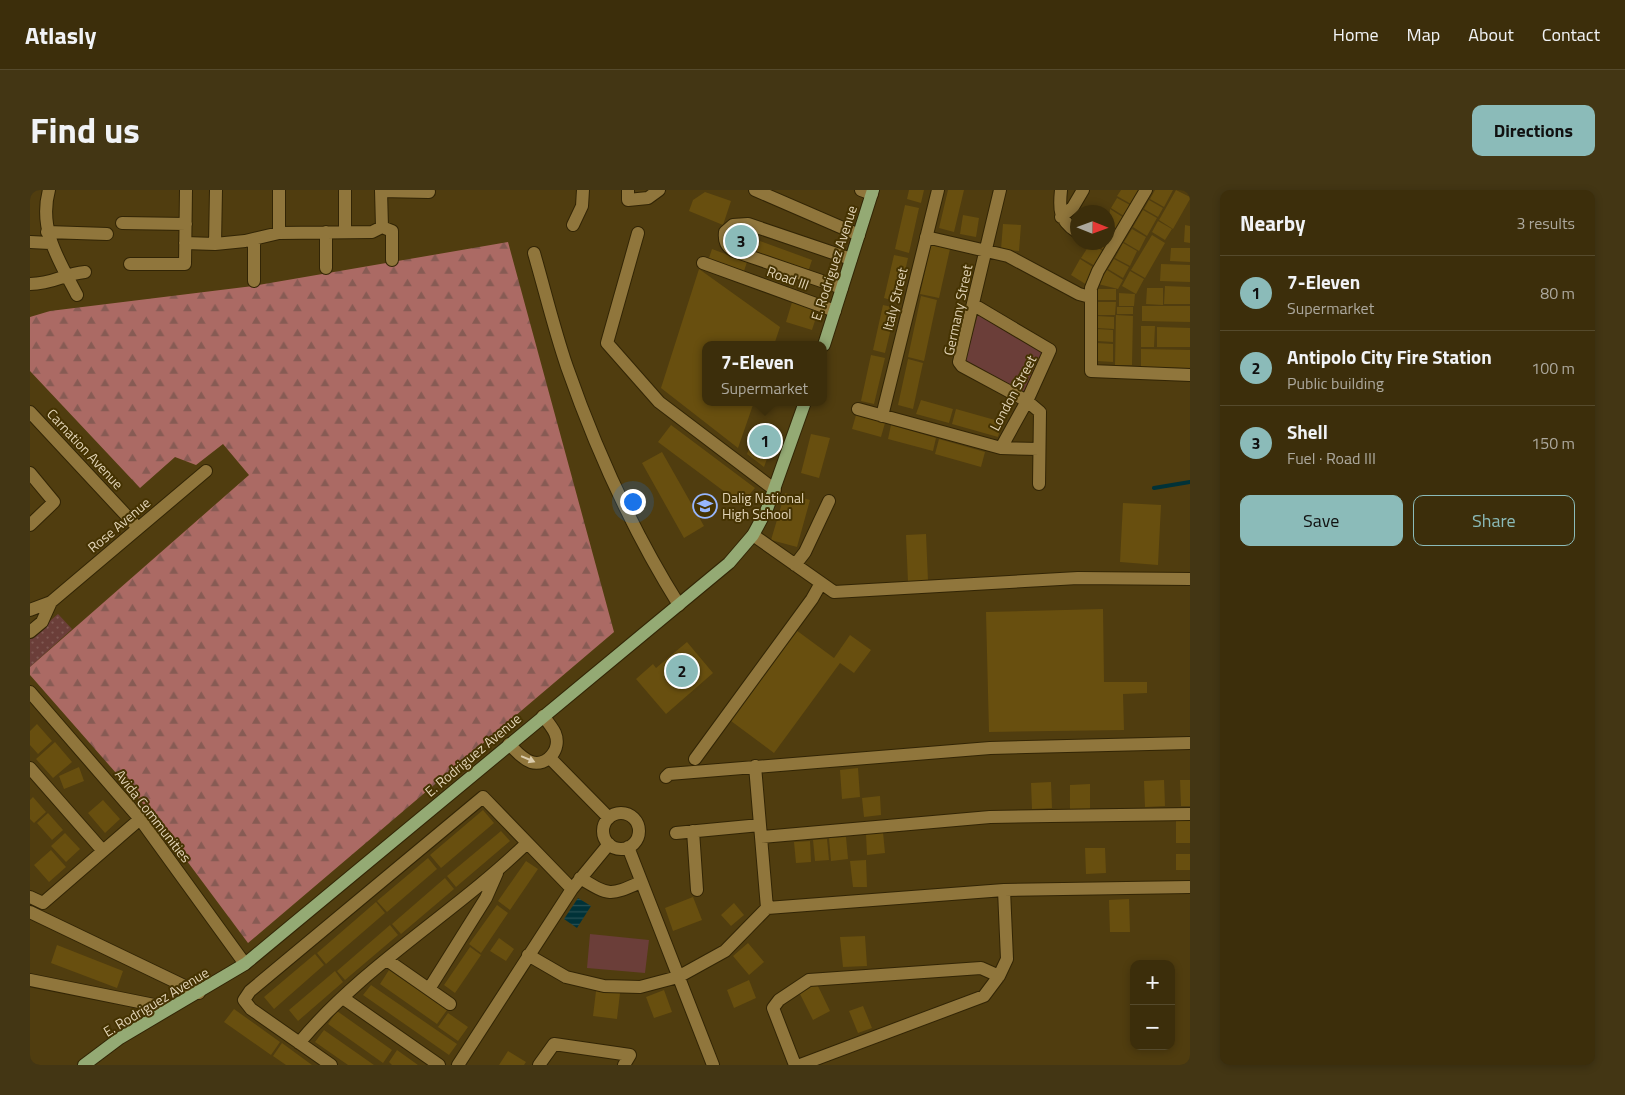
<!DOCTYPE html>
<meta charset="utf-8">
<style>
:root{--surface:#3c2e0b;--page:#433614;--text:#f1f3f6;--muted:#aca89d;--line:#554a2c;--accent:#8bbbb9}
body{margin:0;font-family:"Titillium Web",sans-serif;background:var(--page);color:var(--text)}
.controls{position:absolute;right:15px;bottom:15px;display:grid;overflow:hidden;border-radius:10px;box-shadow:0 2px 8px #0003}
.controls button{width:45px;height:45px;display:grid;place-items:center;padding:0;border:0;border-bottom:1px solid var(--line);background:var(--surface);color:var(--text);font:25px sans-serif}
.compass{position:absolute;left:1040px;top:15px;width:45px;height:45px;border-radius:50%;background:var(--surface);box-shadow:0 2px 8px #0003;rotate:91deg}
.you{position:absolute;left:602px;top:311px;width:18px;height:18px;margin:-12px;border:4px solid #fff;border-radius:50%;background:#1a73e8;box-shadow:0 0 0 8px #1a73e833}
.badge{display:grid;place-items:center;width:32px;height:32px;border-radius:50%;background:var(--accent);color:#111;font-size:16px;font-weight:700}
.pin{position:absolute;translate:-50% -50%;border:2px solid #fff;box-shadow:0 1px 5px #0006}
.popup{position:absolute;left:672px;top:151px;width:125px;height:65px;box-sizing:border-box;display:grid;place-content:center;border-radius:10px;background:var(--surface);filter:drop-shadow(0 1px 4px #0005);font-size:16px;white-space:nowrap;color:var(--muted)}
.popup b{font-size:19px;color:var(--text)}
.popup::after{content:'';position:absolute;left:50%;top:100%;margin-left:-10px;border:10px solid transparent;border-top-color:var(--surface)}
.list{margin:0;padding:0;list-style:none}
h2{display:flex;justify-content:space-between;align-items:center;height:65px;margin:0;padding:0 20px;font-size:21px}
h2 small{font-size:16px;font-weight:400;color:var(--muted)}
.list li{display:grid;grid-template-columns:32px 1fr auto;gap:15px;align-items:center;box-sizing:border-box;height:75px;padding:0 20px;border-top:1px solid var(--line)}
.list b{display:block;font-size:19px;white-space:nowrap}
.list p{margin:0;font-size:16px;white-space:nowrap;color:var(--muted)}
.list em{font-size:16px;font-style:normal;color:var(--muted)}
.actions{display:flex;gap:10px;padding:15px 20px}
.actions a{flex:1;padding:11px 0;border:1px solid var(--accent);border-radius:10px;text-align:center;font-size:18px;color:var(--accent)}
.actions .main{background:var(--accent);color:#111}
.map{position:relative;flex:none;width:1160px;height:875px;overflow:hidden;border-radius:10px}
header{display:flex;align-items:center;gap:30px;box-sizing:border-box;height:70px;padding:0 25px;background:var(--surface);border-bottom:1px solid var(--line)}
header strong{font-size:24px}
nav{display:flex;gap:28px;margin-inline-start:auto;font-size:18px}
.intro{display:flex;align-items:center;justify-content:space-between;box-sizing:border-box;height:120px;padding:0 30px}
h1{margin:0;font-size:35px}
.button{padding:12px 22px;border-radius:10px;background:var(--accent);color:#111;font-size:18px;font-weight:700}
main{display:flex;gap:30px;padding:0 30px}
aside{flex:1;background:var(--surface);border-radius:10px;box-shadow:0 2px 8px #0003}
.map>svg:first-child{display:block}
.grass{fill:url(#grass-dots)}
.forest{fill:url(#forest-firs)}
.park{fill:#6b3e39}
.water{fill:url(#water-rules)}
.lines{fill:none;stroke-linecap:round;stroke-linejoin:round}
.stream{stroke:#003238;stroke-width:4}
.building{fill:#684f0f}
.minor-casing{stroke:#322505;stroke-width:14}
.major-casing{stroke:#322505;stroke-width:14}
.minor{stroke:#90763c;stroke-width:12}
.major{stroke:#94aa74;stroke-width:12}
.oneway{fill:#dacbab}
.labels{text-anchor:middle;stroke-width:4;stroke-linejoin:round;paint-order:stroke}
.street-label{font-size:14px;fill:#e2d4b7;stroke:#453302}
.poi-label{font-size:14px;fill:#e2d4b7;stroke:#453302;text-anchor:start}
</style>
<header>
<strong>Atlasly</strong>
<nav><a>Home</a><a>Map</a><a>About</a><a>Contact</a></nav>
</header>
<div class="intro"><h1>Find us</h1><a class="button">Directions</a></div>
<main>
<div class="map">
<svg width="1160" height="875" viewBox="0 0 1160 875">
<defs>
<pattern id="grass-dots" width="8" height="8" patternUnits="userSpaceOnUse" patternTransform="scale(1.25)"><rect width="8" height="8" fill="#6b3e39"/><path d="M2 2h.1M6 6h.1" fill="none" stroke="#805953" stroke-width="1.8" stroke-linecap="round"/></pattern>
<pattern id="forest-firs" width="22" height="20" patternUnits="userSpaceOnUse" patternTransform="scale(1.25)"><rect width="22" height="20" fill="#ab6a64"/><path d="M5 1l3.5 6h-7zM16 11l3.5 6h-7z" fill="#875b54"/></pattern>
<pattern id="water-rules" width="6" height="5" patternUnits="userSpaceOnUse" patternTransform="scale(1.25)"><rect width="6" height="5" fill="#003238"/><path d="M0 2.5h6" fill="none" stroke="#254f53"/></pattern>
</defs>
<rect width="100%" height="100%" fill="#503d0f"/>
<path class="grass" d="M 28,424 L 42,439 L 0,477 L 0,448 Z"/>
<path class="forest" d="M 478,52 L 584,442 L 218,753 L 122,624 L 0,485 L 0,477 L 219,285 L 193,254 L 166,275 L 145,267 L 110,298 L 0,181 L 0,127 L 20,121 L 223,96 Z"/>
<path class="park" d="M 948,124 L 1013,162 L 994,202 L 935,171 Z
M 560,744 L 619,750 L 615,783 L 557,778 Z"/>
<path class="water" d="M 548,708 L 561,716 L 547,738 L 534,729 Z"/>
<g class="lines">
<path class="stream" d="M 1124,298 L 1160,292"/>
</g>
<path class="building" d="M 879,0 L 894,0 L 891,13 L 877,9 Z
M 918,0 L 934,0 L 924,42 L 909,38 Z
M 1091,0 L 1109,0 L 1101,14 L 1087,6 Z
M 1125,0 L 1143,0 L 1134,17 L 1120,9 Z
M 1146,0 L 1160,7 L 1160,9 L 1143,39 L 1129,30 Z
M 675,2 L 701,11 L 693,35 L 659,21 L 663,10 Z
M 1087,8 L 1100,15 L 1094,26 L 1081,18 Z
M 1119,10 L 1133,18 L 1128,27 L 1114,19 Z
M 875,15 L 889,18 L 879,63 L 865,59 Z
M 1080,19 L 1094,28 L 1085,44 L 1078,40 Z
M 1113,20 L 1127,28 L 1117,46 L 1103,37 Z
M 933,25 L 949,28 L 946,47 L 930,44 Z
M 1128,31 L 1142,39 L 1135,50 L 1122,42 Z
M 973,34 L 991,35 L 989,61 L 971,59 Z
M 1155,35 L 1160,36 L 1160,53 L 1154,52 Z
M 1102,39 L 1116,47 L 1109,61 L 1094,52 Z
M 1078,41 L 1085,45 L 1076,61 L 1062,52 L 1078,52 Z
M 1122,45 L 1135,53 L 1115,88 L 1101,80 Z
M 730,51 L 782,70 L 778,82 L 726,63 Z
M 1093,53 L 1107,61 L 1100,76 L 1085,68 Z
M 1060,54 L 1075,62 L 1067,77 L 1051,68 Z
M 901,55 L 920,59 L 909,108 L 890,104 Z
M 1141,58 L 1160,58 L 1160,72 L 1140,71 Z
M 682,59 L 717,72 L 713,84 L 678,71 Z
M 864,65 L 878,68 L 868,112 L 854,108 Z
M 1050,69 L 1066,79 L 1057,95 L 1041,85 Z
M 1084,69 L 1099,77 L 1093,88 L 1078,79 Z
M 1131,74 L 1160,75 L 1160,92 L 1130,91 Z
M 669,79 L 750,137 L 744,155 L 676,155 L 676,212 L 724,212 L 708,258 L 631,198 Z
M 1077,80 L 1093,90 L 1088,99 L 1068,94 Z
M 1100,81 L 1114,89 L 1106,104 L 1092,96 Z
M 1135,96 L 1160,97 L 1160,114 L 1134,114 Z
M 1117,98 L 1133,98 L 1133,115 L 1116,114 Z
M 1068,99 L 1086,99 L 1086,110 L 1068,110 Z
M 1089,103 L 1105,104 L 1104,116 L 1089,116 Z
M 891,106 L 907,110 L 894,171 L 878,167 Z
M 763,109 L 789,118 L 782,140 L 756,132 Z
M 1068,112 L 1086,112 L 1085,125 L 1068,125 Z
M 853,115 L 866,118 L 855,163 L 843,160 Z
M 1112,116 L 1160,116 L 1160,132 L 1112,131 Z
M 1087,117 L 1103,117 L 1103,124 L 1087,124 Z
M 1086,125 L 1103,126 L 1102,175 L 1085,175 Z
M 1067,126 L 1084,127 L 1084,139 L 1067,138 Z
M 1111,136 L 1125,136 L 1124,157 L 1111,157 Z
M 1127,137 L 1160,138 L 1160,157 L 1127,157 Z
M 1067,139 L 1083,140 L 1083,152 L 1067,151 Z
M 1067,153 L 1083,154 L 1083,172 L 1067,171 Z
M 1111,159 L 1160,160 L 1160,178 L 1111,177 Z
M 841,165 L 855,168 L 844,214 L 831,211 Z
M 878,169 L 893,173 L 883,219 L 868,215 Z
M 891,210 L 923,219 L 919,233 L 886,224 Z
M 926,219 L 972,232 L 968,247 L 922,234 Z
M 826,225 L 855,233 L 851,247 L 822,239 Z
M 728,234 L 747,241 L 734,277 L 717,264 Z
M 641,235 L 725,298 L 711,314 L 628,252 Z
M 861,235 L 906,248 L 903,261 L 858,249 Z
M 781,244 L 800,248 L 789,288 L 771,283 Z
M 909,249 L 955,262 L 951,277 L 905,264 Z
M 632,262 L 674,336 L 654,348 L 612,273 Z
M 755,303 L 780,310 L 767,357 L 741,350 Z
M 1093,313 L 1131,315 L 1128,375 L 1090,372 Z
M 896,344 L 898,391 L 878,392 L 876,345 Z
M 1073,419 L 1074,492 L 1117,492 L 1117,503 L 1093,504 L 1094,540 L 959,542 L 956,422 Z
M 766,440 L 804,468 L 820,445 L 841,460 L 824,483 L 810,473 L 744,563 L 701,531 Z
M 657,452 L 683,483 L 636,524 L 606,489 L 623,474 L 626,478 Z
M 7,534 L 22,551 L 8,564 L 0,555 L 0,541 Z
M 25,552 L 42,572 L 23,588 L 6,569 Z
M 49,577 L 54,591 L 34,599 L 29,586 Z
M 828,578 L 830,607 L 812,609 L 810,580 Z
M 1134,590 L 1135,616 L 1115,617 L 1114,591 Z
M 1150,590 L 1160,590 L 1160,616 L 1151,616 Z
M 1021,592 L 1022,618 L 1002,619 L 1001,593 Z
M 1060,594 L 1060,620 L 1040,620 L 1040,595 Z
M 850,606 L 851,625 L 834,627 L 832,608 Z
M 3,607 L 16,622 L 4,633 L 0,629 L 0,610 Z
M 73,610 L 90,629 L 75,643 L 58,623 Z
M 453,620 L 464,633 L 411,678 L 400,665 Z
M 18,623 L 33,640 L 22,650 L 7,633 Z
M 1146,627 L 1160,627 L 1160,653 L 1146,653 Z
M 471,641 L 480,651 L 426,697 L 417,686 Z
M 853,642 L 855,663 L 837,665 L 836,644 Z
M 35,643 L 50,659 L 36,672 L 21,656 Z
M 816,647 L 818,669 L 801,671 L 799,648 Z
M 797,649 L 799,670 L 785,671 L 783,650 Z
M 780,651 L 781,672 L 766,673 L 764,652 Z
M 1055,658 L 1075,658 L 1076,683 L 1056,684 Z
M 21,660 L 36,677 L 19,692 L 4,675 Z
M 1146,664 L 1160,664 L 1160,680 L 1146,680 Z
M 398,668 L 407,679 L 357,722 L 347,711 Z
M 836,670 L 837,697 L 823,697 L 820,671 Z
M 496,671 L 508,679 L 480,720 L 468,711 Z
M 415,688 L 424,699 L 371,744 L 362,734 Z
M 663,707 L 672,730 L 643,741 L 635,718 Z
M 1099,709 L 1100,742 L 1080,742 L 1079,710 Z
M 346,712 L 355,723 L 296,774 L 287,763 Z
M 704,713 L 714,725 L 701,736 L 691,725 Z
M 467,715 L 478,723 L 451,763 L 439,754 Z
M 360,735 L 368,745 L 315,790 L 307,781 Z
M 835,746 L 837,776 L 813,777 L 810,747 Z
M 469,748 L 484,759 L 476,771 L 460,761 Z
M 718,753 L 734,772 L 719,785 L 703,766 Z
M 27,755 L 93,781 L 87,798 L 21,773 Z
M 440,757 L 451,765 L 425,803 L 414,795 Z
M 285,764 L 294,775 L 244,819 L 234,807 Z
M 359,780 L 417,820 L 407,834 L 350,794 Z
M 305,781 L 313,792 L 268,831 L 259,820 Z
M 719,790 L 726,808 L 704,818 L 697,800 Z
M 786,792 L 800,821 L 783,830 L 768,800 Z
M 341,795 L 427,854 L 419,865 L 333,805 Z
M 634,800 L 642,822 L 624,828 L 616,807 Z
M 566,801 L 590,803 L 587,829 L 563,826 Z
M 833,816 L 842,838 L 828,843 L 819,821 Z
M 204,819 L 250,852 L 241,865 L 194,832 Z
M 307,821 L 362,860 L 353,873 L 298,834 Z
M 418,823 L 438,837 L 428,851 L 408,837 Z
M 294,840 L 344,875 L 318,875 L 285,852 Z
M 252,853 L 282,875 L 256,875 L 243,866 Z
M 367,860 L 388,875 L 362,875 L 359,872 Z
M 478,861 L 496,872 L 494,875 L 469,875 Z"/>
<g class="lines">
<g class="minor-casing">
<path id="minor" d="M 19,0 C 8,40 30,72 47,105
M 315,0 L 315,42
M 351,0 L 352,37
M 598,0 L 598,10 L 618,8 L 629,0
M 725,0 L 829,45
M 831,0 L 842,4
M 970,0 L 929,172 L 932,176 L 997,211 L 1010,222 L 1009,294
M 1031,0 C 1029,19 1029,30 1046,41
M 1116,0 L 1068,81 L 1061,98 L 1061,181 L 1160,185
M 351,1 L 399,2
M 1031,27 L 1043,17 L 1053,0
M 92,33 L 156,34
M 543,35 L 552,16 L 553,0
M 17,42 L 77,44
M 296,42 L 296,78
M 249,43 L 249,0
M 608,43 L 577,153 L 629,212 L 745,300
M 896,47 L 978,66 L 1049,104 L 1060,107
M 0,52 L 20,53
M 155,53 L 185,54 L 215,51 L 249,43 L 342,42 L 352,37 L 362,41 L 362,70
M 185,54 L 186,0
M 504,63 C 515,101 524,139 537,177 C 566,260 602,340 649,415
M 673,73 L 805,121
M 100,74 L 155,74 L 156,0
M 224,91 L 224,49
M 0,94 C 24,94 33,84 55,82
M 812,98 L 704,61 C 696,56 694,51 695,42 L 703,35 L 718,34 L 821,69
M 944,115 L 1020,160 L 997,211 L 971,258
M 828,219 L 971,258 L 1009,259
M 0,222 L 108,338
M 852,226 L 908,0
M 0,283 L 24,312 L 0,335
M 723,345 L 804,402 L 1048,388 L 1160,389
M 765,375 L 775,362 L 799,311
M 0,420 L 21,412 L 176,281
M 0,442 L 12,432 L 21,412
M 0,502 L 110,629 L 215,774
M 479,554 C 486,561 491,568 501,572 C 517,577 532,559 525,543 C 522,537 517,531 513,526
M 520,568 L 579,628
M 665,569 L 782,409 L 791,393
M 725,576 L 737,718
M 0,578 L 73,661
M 636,587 L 639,584 L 960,558 L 1160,553
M573 641a18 18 0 1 1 36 0a18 18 0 1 1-36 0Z
M 663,641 L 667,700
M 646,643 L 730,635
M 731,647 L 960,627 L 1160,624
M 598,657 L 683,875
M 550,688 C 580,706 579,706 611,692
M 0,707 L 13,713 L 110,629
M 0,722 L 169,803
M 498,765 L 536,787 L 574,796 L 610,797 L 648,787 L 695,761 L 737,718 L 974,700 L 1160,697
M 357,770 L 420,814
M 0,790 L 139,818
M 399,799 L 456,708 L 467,683
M 313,808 L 409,875
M 269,853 C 334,775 425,723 497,653
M 301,875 L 221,819 L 214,810 L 220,801 L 453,607 L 542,699
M 428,875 L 542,699 L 579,654
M 509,875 L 524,854 L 600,865 L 594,875
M 765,875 L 743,818 L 749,810 L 779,790 L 951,778 L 969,786
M 770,875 L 954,806 L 969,786 L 977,769 L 974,700"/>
</g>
<g class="major-casing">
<path id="major" d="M 794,155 L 843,0
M 54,875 L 90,848 L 215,774 L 699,373 L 723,345 L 737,319 L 775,212"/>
</g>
<use href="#minor" class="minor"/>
<use href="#major" class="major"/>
</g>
<defs><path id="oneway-solid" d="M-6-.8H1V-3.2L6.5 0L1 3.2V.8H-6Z" transform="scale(1.25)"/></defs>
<use class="oneway" href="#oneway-solid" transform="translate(498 569) rotate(23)"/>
<defs>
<g id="school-ring" transform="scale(1.25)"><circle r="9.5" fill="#453302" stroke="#97b6fd" stroke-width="1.5"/><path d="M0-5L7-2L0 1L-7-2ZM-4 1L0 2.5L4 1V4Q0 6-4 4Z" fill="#97b6fd"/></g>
</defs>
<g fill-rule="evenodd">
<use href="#school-ring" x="675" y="316"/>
</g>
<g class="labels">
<g class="street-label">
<text transform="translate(804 73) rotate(-72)" y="5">E. Rodriguez Avenue</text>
<text transform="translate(758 88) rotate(20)" y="5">Road III</text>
<text transform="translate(865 109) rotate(-76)" y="5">Italy Street</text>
<text transform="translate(928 120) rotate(-78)" y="5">Germany Street</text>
<text transform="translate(983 203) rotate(-62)" y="5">London Street</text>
<text transform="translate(55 259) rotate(47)" y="5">Carnation Avenue</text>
<text transform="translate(89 335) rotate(-40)" y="5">Rose Avenue</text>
<text transform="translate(443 565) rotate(-40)" y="5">E. Rodriguez Avenue</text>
<text transform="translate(123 626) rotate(52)" y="5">Avida Communities</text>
<text transform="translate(126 812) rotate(-31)" y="5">E. Rodriguez Avenue</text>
</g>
<g class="poi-label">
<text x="692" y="313">Dalig National<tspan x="692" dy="16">High School</tspan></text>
</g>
</g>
</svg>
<div class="controls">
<button>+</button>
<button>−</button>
</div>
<svg class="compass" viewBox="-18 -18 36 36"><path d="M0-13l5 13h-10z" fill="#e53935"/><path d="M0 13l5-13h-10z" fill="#aca89d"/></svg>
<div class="you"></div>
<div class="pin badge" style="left:735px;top:251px">1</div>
<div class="popup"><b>7-Eleven</b>Supermarket</div>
<div class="pin badge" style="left:652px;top:481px">2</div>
<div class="pin badge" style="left:711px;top:51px">3</div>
</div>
<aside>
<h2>Nearby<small>3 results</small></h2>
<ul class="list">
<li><span class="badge">1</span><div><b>7-Eleven</b><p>Supermarket</p></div><em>80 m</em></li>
<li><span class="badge">2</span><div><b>Antipolo City Fire Station</b><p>Public building</p></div><em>100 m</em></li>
<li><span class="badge">3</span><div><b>Shell</b><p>Fuel · Road III</p></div><em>150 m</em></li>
</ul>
<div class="actions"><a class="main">Save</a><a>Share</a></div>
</aside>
</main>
